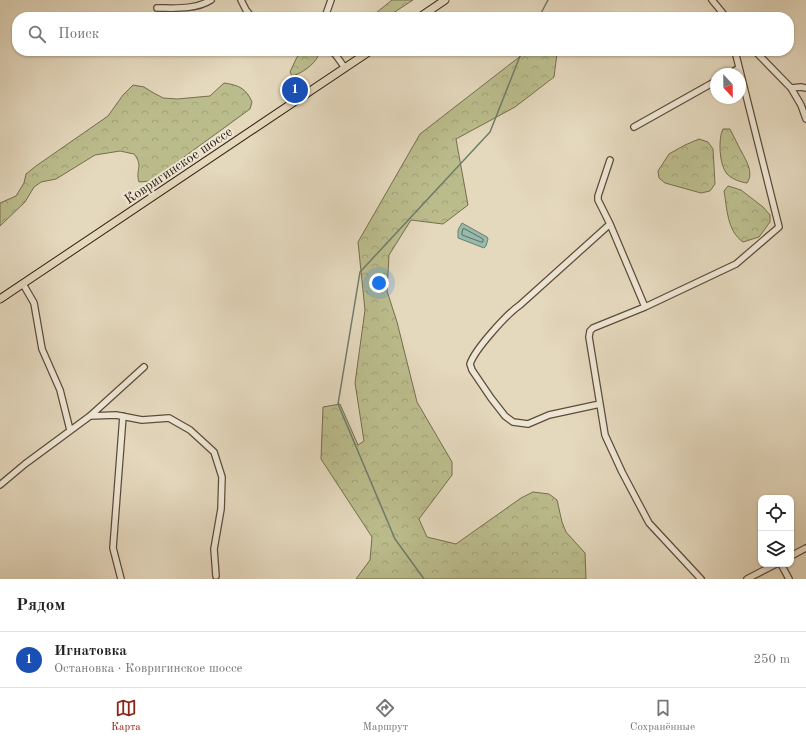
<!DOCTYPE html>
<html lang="ru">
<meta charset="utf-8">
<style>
:root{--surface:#fff;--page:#f6f6f6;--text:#222;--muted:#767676;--line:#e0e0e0;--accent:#8f2418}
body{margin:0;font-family:"Old Standard TT",serif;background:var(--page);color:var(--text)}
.controls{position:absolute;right:12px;bottom:12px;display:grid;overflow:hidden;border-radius:8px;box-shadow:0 1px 3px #0004}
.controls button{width:36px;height:36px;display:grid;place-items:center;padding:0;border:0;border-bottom:1px solid var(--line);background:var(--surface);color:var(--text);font:20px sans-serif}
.compass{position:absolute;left:710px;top:68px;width:36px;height:36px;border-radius:50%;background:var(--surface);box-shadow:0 1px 3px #0004;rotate:158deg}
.you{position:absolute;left:379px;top:283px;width:14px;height:14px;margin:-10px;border:3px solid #fff;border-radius:50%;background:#1a73e8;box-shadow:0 0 0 6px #1a73e833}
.badge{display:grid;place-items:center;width:26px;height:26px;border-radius:50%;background:var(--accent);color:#fff;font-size:13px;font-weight:700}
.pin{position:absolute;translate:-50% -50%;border:2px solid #fff;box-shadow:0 1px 4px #0006}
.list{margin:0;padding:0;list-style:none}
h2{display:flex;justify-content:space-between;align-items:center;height:52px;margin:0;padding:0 16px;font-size:17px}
h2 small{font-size:13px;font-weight:400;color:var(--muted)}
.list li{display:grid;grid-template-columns:26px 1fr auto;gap:12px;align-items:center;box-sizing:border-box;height:56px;padding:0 16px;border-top:1px solid var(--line)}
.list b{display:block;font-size:15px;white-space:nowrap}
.list p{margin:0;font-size:13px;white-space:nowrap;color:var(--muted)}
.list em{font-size:13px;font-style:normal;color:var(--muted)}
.icon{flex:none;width:22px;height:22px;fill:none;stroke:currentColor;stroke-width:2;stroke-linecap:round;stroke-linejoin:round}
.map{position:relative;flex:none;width:806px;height:579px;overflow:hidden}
.search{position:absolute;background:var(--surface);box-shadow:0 1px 3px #0004;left:12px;right:12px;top:12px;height:44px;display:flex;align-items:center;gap:10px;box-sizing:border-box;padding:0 14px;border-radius:16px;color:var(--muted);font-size:15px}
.sheet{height:108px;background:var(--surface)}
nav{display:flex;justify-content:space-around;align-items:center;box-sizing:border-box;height:56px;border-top:1px solid var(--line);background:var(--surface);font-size:11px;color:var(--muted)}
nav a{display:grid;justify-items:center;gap:2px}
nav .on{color:var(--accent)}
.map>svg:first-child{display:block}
.forest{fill:url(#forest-crowns);stroke:#766d4d}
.water{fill:#96baad;stroke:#6e7c6d}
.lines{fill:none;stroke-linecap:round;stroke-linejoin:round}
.shore{stroke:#646c5e;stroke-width:1}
.stream{stroke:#6e7c6d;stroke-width:1.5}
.minor-casing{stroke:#5e4c3a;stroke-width:8}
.major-casing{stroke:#321e0e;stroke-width:9}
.minor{stroke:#ede6d4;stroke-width:5.5}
.major{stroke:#e4d8bd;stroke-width:7}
.labels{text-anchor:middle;stroke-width:4;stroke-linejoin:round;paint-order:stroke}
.street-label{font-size:14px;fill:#321e0e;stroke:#ede6d4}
</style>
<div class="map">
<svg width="806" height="579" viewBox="0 0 806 579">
<defs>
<pattern id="forest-crowns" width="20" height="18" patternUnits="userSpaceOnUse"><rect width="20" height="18" fill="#bbbc8c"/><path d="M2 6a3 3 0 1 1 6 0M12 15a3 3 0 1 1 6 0" fill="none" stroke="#a1a178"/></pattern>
</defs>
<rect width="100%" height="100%" fill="#e4d8bd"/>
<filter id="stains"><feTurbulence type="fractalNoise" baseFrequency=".005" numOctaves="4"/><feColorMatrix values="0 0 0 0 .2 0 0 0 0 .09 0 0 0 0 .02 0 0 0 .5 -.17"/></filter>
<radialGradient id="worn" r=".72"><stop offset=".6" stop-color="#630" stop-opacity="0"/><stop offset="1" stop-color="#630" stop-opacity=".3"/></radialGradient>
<path class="forest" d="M 392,0 L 413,0 L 387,17 L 371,17 Z
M 303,51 L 313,51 L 318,56 C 315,64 301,74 292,76 L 290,72 L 297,57 Z
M 527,51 L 555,51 L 557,54 L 554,77 L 515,107 L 456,139 L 468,205 L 443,224 L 411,220 L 389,255 L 387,291 L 397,322 L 417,402 L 452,462 L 452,475 L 419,519 L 427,537 L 456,544 L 521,498 L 533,492 L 549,494 L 557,500 L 562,522 L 566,532 L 585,553 L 586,579 L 356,579 L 370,560 L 372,537 L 321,459 L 323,407 L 340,404 L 358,445 L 364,441 L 355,383 L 365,310 L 358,242 L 420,134 Z
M 224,83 C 238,85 246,88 252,102 L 250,109 L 151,181 L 139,182 C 135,169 144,167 134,154 L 120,151 L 95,155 L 56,179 L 41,182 L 34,187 L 25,202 L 0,226 L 0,203 L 16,196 L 24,183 L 26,174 L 36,166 L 108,116 L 123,95 L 133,85 L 144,87 L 152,92 L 163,98 L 177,99 L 210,96 Z
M 723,129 L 730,129 C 733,135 736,141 739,147 C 744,157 755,172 747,183 C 740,182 732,179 727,174 C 719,165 718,138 723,129 Z
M 699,139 L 708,142 L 713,149 L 715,184 L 710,191 L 701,193 L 665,183 L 659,178 L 658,171 L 669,154 L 685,145 Z
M 728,186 L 741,190 L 763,207 L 770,215 L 770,222 L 759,237 L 743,242 C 727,231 727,208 724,191 Z"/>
<path class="water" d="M 462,223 L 487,237 L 488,239 L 486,246 L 484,248 L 458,238 L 458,230 Z"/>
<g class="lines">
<path class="shore" d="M 465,229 L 483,239 L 483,242 L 481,242 L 462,235 L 462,232 L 463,229 Z"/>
<path class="stream" d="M 539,17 L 548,0
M 424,579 L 395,539 L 338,404 L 360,272 L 490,132 L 522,51"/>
<g class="minor-casing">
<path id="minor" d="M 241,0 L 246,10 L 252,17
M 712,0 L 726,17
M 157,8 C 175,8 195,10 211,0
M 325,17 L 331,0
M 331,51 L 335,54 L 345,68
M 755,51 L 791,88 L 801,105 L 806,119
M 729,74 L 739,68
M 791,88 L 801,87 L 806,88
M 634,127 L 716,81
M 610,160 L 598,196 L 598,200 L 610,224 L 645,307
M 23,284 L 34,303 L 42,349 L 60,390 L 70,430
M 600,404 L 549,415 L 528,424 L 513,422 L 505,416 L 491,398 L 472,370 L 470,364 C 475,349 507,314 520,305 L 610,224
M 90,416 L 116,415 L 142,420 L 169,418 L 190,430 L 214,452 L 222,477 L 221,509 L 214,549 L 216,576
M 0,485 L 25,464 L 90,416 L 144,367
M 791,556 L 806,548
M 781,564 L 789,579
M 121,579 L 113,548 L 123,416
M 701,579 L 649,523 L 622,472 L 605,435 L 589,337 L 590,331 L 593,328 L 645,307 L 736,264 L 779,227 L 735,51
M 747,579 L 776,564"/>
</g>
<g class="major-casing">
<path id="major" d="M 420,17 L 445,0
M 0,299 L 370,51"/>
</g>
<use href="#minor" class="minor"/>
<use href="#major" class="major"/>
</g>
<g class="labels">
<g class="street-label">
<text transform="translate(178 165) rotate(-34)" y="5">Ковригинское шоссе</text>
</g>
</g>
<rect width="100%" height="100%" filter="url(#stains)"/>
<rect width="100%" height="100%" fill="url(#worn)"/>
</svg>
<div class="controls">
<button><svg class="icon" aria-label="locate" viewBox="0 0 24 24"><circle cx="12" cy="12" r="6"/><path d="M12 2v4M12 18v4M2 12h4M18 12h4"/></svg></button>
<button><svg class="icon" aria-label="layers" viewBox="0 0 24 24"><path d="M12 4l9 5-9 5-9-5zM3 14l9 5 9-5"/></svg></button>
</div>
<svg class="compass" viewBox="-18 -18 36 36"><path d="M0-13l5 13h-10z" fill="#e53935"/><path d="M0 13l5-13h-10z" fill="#767676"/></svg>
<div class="you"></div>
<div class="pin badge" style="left:295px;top:90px;background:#1a4fb4">1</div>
<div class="search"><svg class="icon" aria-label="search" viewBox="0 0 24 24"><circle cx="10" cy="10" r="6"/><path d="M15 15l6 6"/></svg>Поиск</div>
</div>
<section class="sheet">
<h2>Рядом<small></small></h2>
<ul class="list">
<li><span class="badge" style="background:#1a4fb4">1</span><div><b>Игнатовка</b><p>Остановка · Ковригинское шоссе</p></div><em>250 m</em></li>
</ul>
</section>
<nav>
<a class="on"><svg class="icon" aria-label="map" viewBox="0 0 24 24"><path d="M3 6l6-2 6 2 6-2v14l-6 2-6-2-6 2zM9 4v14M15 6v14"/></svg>Карта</a>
<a><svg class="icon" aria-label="directions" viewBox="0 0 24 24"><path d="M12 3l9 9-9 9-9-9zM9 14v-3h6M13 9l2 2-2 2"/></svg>Маршрут</a>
<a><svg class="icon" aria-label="saved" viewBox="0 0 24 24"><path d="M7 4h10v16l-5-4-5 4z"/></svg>Сохранённые</a>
</nav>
